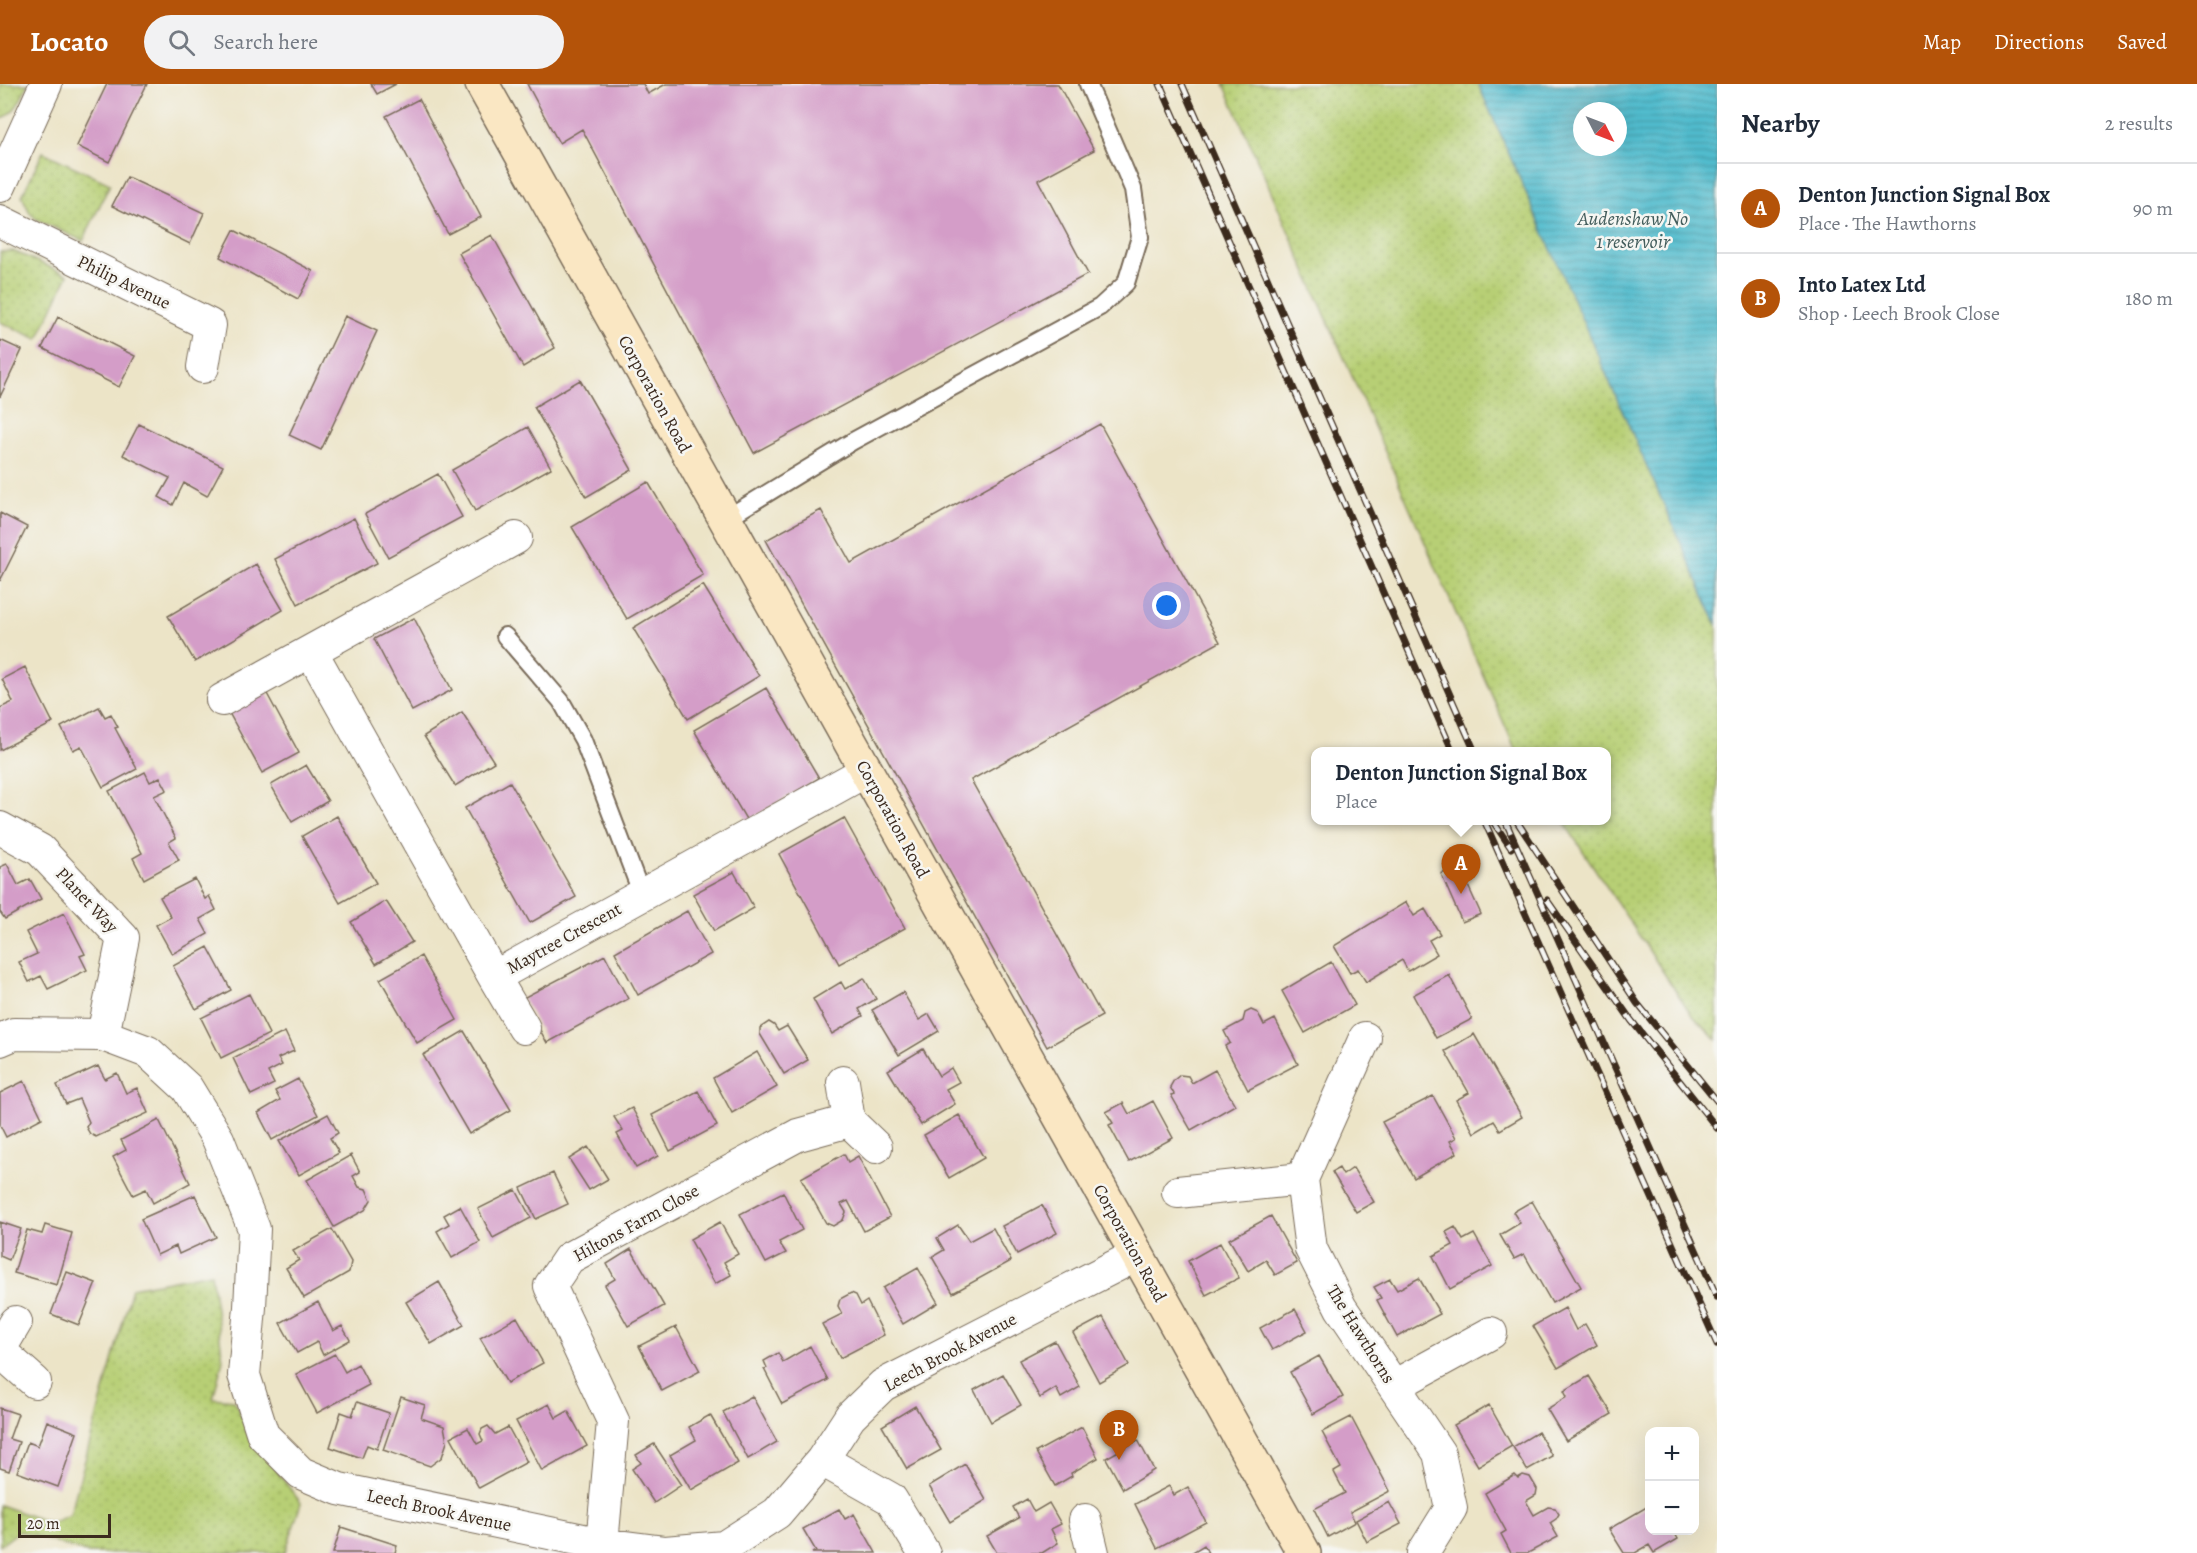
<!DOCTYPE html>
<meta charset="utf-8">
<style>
:root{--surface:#fff;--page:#f2f2f3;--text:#1f2937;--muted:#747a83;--line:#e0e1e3;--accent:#b45309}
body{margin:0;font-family:Alegreya,serif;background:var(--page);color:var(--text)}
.controls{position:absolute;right:18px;bottom:18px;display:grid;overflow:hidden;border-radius:12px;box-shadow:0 6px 24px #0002}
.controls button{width:54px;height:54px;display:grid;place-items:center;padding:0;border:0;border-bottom:2px solid var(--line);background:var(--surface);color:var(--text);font:30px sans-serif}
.compass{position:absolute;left:1573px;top:18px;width:54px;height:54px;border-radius:50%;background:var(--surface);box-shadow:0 6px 24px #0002;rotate:132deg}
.scale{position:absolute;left:18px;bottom:15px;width:93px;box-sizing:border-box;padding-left:6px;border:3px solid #3b2a1e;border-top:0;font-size:16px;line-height:21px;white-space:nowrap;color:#3b2a1e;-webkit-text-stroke:4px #f6f6f2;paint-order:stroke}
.you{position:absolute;left:1167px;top:522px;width:21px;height:21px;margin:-15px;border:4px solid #fff;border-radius:50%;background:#1a73e8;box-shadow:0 0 0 9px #1a73e833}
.badge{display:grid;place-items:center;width:39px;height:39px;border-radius:50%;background:var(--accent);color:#fff;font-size:20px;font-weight:700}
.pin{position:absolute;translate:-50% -50px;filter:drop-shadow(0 2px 3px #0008)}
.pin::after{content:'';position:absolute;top:32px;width:21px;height:18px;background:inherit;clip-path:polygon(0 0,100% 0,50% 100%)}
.popup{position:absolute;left:1311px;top:663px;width:300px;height:78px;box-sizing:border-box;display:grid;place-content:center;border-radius:12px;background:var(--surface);filter:drop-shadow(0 2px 4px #0005);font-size:20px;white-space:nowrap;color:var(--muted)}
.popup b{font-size:22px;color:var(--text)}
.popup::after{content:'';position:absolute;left:50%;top:100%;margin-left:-12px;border:12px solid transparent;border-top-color:var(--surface)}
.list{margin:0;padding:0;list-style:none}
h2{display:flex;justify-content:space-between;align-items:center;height:78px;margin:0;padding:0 24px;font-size:26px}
h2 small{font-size:20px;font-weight:400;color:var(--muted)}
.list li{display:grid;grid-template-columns:39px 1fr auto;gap:18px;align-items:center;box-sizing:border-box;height:90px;padding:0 24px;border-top:2px solid var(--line)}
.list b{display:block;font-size:22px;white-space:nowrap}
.list p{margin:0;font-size:20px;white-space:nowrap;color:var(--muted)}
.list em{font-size:20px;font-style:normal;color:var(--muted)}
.icon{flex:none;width:33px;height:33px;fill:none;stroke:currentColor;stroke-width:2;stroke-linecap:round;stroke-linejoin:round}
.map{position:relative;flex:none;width:1717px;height:1469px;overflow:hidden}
header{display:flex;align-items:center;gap:36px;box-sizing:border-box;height:84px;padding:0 30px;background:var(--accent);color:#fff}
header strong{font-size:28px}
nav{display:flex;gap:33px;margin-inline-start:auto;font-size:21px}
.search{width:420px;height:54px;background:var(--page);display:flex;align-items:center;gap:15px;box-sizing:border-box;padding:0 21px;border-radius:33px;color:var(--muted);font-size:22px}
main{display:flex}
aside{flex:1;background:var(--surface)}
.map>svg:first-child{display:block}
.green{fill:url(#green-dots);stroke:#797c49;stroke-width:1.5}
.water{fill:url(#water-rules);stroke:#467376;stroke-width:1.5;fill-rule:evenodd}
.building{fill:#d49dc8}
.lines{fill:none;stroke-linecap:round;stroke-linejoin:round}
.lane-casing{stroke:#796b59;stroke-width:20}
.street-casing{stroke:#796b59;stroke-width:34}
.secondary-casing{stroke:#796b59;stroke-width:36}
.lane{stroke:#fff;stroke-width:16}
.street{stroke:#fff;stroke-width:32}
.secondary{stroke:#fae7c3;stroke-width:33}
.rail-casing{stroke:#3b2a1e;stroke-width:7}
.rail{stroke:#f6f6f2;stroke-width:4.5;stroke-dasharray:14;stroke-linecap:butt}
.labels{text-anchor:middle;stroke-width:5;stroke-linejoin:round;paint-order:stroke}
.street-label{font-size:18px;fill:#3b2a1e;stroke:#f6f6f2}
.water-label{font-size:20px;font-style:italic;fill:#435d5c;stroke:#f6f6f2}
</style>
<header>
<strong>Locato</strong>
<div class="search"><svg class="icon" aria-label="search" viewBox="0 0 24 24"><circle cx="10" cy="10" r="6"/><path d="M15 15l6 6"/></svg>Search here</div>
<nav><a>Map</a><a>Directions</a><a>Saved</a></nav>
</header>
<main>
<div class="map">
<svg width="1717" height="1469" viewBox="0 0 1717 1469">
<defs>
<pattern id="green-dots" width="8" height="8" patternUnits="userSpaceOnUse" patternTransform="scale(1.5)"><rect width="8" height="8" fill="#b7cf74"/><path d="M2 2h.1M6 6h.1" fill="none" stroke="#9eb264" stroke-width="1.8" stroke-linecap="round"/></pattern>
<pattern id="water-rules" width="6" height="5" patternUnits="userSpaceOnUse" patternTransform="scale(1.5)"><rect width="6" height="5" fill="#51bcce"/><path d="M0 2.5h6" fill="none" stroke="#4499a7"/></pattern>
</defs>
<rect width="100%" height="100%" fill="#f6f6f2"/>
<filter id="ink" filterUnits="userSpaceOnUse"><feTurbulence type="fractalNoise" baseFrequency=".0167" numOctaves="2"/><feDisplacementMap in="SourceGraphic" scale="12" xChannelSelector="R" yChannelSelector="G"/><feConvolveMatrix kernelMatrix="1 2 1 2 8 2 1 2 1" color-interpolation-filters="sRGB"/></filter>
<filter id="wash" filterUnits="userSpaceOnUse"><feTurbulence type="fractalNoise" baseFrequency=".008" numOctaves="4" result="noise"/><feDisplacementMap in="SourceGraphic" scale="24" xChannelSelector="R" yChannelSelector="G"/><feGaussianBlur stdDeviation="1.35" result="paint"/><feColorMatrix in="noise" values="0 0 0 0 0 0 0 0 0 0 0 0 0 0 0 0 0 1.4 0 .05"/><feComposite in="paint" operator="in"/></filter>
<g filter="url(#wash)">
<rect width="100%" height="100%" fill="#ece4c7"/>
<path class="green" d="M 0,0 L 28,0 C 21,15 16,29 0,36 Z
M 1224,0 L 1478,0 L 1717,541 L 1717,956 L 1691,930 L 1563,737 L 1606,736 L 1606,668 L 1518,667 L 1514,662 Z
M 43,68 L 110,100 L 83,157 L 36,135 L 30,129 L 22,112 Z
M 13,167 L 68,191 L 38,255 L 0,238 L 0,168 Z
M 211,1189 L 223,1276 L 213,1314 L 234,1316 L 252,1355 L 301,1419 L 285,1469 L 88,1469 L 19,1447 L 0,1462 L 0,1421 L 51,1439 L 70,1431 L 132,1204 Z"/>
<path class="water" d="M 1478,0 L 1717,0 L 1717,541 ZM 1582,27 L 1618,27 L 1618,63 L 1582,63 Z"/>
<g id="blocks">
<path class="building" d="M 107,0 L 147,0 L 109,78 L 77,62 Z
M 371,0 L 396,0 L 377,10 Z
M 527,0 L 643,0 L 648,10 L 666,0 L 1058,0 L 1094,66 L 1038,96 L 1088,190 L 754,369 L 582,45 L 559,59 Z
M 419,15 L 481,133 L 448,150 L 386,32 Z
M 127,93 L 204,129 L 190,160 L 112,122 Z
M 234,146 L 313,187 L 298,215 L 220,173 Z
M 492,151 L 555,264 L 523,283 L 459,169 Z
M 345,232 L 377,247 L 321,366 L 289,351 Z
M 58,233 L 135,272 L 119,303 L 42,264 Z
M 0,256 L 22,266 L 0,313 Z
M 580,296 L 632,386 L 586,413 L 534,323 Z
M 139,340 L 223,382 L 207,412 L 184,399 L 173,421 L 159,413 L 170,394 L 123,371 Z
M 1100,340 L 1220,558 L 971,696 L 1102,932 L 1047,963 L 766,456 L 821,426 L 851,479 Z
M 528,343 L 551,384 L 475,427 L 452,386 Z
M 438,390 L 462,433 L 388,473 L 365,430 Z
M 648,398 L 703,491 L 627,535 L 572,443 Z
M 0,429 L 27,443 L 0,497 Z
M 354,434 L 377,479 L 298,520 L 275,475 Z
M 256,480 L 283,526 L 195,578 L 168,532 Z
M 703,501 L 759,592 L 688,635 L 633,544 Z
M 414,534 L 452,606 L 412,627 L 374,555 Z
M 25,583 L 53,639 L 0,666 L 0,624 L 13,618 L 2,595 Z
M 766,604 L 819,694 L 747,737 L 694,646 Z
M 265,606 L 299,669 L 262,689 L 228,627 Z
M 99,623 L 105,633 L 111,630 L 118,643 L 115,644 L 137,685 L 103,703 L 81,662 L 73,666 L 61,643 Z
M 462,628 L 494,678 L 455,702 L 424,652 Z
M 306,681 L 328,717 L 292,738 L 271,701 Z
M 145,688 L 150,698 L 160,693 L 167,706 L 154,712 L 176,754 L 169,758 L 179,776 L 144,795 L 133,774 L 142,769 L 109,707 Z
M 510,698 L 576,813 L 530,839 L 465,724 Z
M 337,732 L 376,799 L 340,819 L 302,752 Z
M 844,734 L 905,844 L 839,880 L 779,770 Z
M 7,780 L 18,801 L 30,795 L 41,815 L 5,835 L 0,828 L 0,783 Z
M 1459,782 L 1481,830 L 1462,838 L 1441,790 Z
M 734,788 L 754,824 L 714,847 L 693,810 Z
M 195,795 L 205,815 L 209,812 L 216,826 L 200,835 L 208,850 L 172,870 L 156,841 L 171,833 L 160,813 Z
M 386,817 L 412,858 L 376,880 L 351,838 Z
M 1406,818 L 1414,832 L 1425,825 L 1440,850 L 1429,856 L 1437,870 L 1408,887 L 1402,876 L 1366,898 L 1358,885 L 1350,889 L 1334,862 Z
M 687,827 L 711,870 L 638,911 L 615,868 Z
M 64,829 L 85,870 L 80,872 L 87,886 L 48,905 L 41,892 L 29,898 L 19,878 L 37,870 L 26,848 Z
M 208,863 L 231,906 L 196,925 L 173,882 Z
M 605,871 L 628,915 L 547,959 L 523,914 Z
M 421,872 L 457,936 L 417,959 L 380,895 Z
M 1331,878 L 1355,921 L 1305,949 L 1282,907 Z
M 1449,891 L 1472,935 L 1436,954 L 1413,911 Z
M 864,894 L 876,915 L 859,925 L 863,932 L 832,950 L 813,915 L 841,898 L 845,905 Z
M 903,908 L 919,936 L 929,930 L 939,947 L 899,971 L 872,926 Z
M 249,910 L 269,950 L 221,974 L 201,934 Z
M 1251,926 L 1258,929 L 1264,941 L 1275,935 L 1298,980 L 1248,1006 L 1225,962 L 1230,959 L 1224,947 L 1243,937 L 1245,929 Z
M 769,938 L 774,941 L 778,947 L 787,942 L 808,976 L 784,990 L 760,950 L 760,944 Z
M 464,947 L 511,1026 L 469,1050 L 423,971 Z
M 285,948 L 294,967 L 278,974 L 282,981 L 268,988 L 274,1000 L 251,1011 L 233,974 Z
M 1474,950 L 1522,1033 L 1500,1046 L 1494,1037 L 1474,1049 L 1456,1016 L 1469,1009 L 1445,967 Z
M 923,965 L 939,992 L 951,984 L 959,998 L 946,1005 L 955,1020 L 921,1041 L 888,986 Z
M 757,968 L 777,1003 L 732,1029 L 713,994 Z
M 98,982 L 105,995 L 117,989 L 126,1009 L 137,1004 L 148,1029 L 96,1053 L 90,1050 L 86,1043 L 89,1038 L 79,1015 L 66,1020 L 57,1001 Z
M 1215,986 L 1235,1021 L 1191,1046 L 1171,1011 L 1174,1010 L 1170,1003 L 1174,996 L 1180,991 L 1188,992 L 1192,999 Z
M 298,995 L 318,1031 L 272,1056 L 258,1029 L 280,1016 L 275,1007 Z
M 24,997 L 42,1034 L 6,1053 L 0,1041 L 0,1009 Z
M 698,1007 L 717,1042 L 670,1067 L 652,1031 Z
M 1433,1012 L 1456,1054 L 1450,1057 L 1457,1069 L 1414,1094 L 1382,1038 Z
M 1153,1017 L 1173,1054 L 1129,1078 L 1109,1041 L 1113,1039 L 1106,1028 L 1123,1019 L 1129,1030 Z
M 632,1024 L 658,1072 L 636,1084 L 617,1050 L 623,1047 L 614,1033 Z
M 328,1030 L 338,1049 L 330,1054 L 339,1069 L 299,1091 L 279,1057 Z
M 959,1031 L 984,1074 L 949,1094 L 924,1051 Z
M 159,1036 L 190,1099 L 153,1119 L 146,1105 L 133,1111 L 113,1073 L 126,1066 L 121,1056 Z
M 588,1063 L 608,1095 L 589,1106 L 569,1075 Z
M 844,1070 L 848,1078 L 858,1072 L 890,1133 L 864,1147 L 848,1117 L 841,1120 L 846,1128 L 843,1136 L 833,1142 L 826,1139 L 801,1094 Z
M 351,1071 L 360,1088 L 353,1092 L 359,1103 L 366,1105 L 371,1116 L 365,1126 L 334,1143 L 307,1096 Z
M 1339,1084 L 1343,1091 L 1353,1084 L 1374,1118 L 1356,1128 L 1332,1088 Z
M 553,1089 L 568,1120 L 536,1135 L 521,1104 Z
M 516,1106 L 531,1134 L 493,1154 L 478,1125 Z
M 783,1108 L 802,1146 L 779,1158 L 786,1169 L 766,1179 L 740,1130 Z
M 195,1111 L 216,1153 L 179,1170 L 176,1162 L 157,1171 L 141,1135 Z
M 1532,1117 L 1581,1203 L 1552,1219 L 1524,1170 L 1514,1175 L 1500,1151 L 1520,1139 L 1513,1128 Z
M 1042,1121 L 1057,1149 L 1017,1170 L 1002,1142 Z
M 460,1122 L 480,1158 L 452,1174 L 437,1147 L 449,1140 L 444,1131 Z
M 1271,1132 L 1297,1179 L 1275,1191 L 1266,1176 L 1248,1187 L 1229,1155 Z
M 0,1138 L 21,1145 L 9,1176 L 0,1172 Z
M 720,1138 L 738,1170 L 724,1178 L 731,1191 L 715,1200 L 690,1155 Z
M 45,1141 L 72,1149 L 57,1201 L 14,1189 L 27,1146 L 42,1150 Z
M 958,1141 L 969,1157 L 993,1144 L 1011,1177 L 953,1209 L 932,1173 L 944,1166 L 937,1154 Z
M 1455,1143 L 1463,1156 L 1474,1150 L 1492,1182 L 1450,1205 L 1433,1172 L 1453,1161 L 1446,1148 Z
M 332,1145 L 351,1178 L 349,1188 L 304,1214 L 286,1184 L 299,1176 L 293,1167 Z
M 1220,1159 L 1239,1194 L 1206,1211 L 1188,1177 Z
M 631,1165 L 664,1222 L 628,1242 L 605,1201 L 615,1195 L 607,1180 Z
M 918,1184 L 938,1219 L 903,1240 L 883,1204 Z
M 67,1188 L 96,1199 L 79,1241 L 51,1230 Z
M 1419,1194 L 1440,1230 L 1397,1253 L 1377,1216 L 1381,1214 L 1374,1203 L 1390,1195 L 1397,1206 Z
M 439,1198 L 464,1241 L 431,1260 L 406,1218 Z
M 851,1209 L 856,1211 L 861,1221 L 867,1217 L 884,1251 L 840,1274 L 822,1240 L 842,1230 L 838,1222 L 840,1215 Z
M 318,1218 L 333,1247 L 342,1242 L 350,1256 L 323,1271 L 317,1258 L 297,1269 L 280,1239 Z
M 1565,1224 L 1576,1246 L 1585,1240 L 1597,1261 L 1558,1284 L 1533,1242 Z
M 1295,1225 L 1307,1247 L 1272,1266 L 1260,1244 Z
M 517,1233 L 543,1279 L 507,1299 L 480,1254 Z
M 1103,1233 L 1129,1281 L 1099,1298 L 1073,1249 Z
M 676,1243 L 700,1287 L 662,1307 L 639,1262 Z
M 1055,1257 L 1080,1303 L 1061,1314 L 1056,1304 L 1040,1314 L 1019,1276 Z
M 810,1262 L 828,1296 L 782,1320 L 764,1285 L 767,1284 L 764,1277 L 778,1269 L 783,1278 Z
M 335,1270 L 345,1288 L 358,1280 L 369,1301 L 317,1329 L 296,1290 Z
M 1319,1272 L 1343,1313 L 1313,1330 L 1290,1288 Z
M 1003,1290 L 1021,1321 L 991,1338 L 974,1306 Z
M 1589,1292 L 1612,1330 L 1566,1357 L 1547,1325 L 1567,1313 L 1564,1307 Z
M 752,1312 L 777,1358 L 748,1375 L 723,1328 Z
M 401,1313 L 425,1321 L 421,1334 L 444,1342 L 447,1358 L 442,1373 L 430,1382 L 383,1366 Z
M 357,1318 L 389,1329 L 377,1365 L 367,1361 L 362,1374 L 330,1363 L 341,1328 L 352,1332 Z
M 549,1320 L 556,1334 L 568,1327 L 587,1362 L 542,1387 L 516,1337 Z
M 1489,1321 L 1512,1362 L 1478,1382 L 1454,1341 Z
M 915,1322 L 941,1366 L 907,1385 L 882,1342 Z
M 0,1324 L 18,1330 L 9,1355 L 19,1358 L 9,1387 L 0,1384 Z
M 710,1331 L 738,1379 L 691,1406 L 670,1371 L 696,1356 L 689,1343 Z
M 1351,1333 L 1390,1407 L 1350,1428 L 1355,1438 L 1328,1453 L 1314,1425 L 1345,1409 L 1334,1388 L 1341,1384 L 1322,1348 Z
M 47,1337 L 77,1349 L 58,1403 L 17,1388 L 28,1358 L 38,1362 Z
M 488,1342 L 495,1350 L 508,1343 L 527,1378 L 479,1404 L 451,1353 L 468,1344 L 477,1360 L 483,1357 L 480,1350 L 482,1345 Z
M 1082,1343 L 1098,1374 L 1071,1389 L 1072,1392 L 1055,1402 L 1036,1368 Z
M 1538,1348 L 1552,1372 L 1527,1386 L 1513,1363 Z
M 1138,1356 L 1154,1386 L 1123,1405 L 1106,1374 Z
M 654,1360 L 681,1401 L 654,1419 L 632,1385 L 641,1379 L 636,1371 Z
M 965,1380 L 986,1416 L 950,1438 L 929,1402 Z
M 1515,1391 L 1518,1394 L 1523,1391 L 1530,1393 L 1537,1405 L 1536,1411 L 1526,1417 L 1534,1431 L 1548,1423 L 1555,1424 L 1559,1430 L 1556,1435 L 1550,1439 L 1558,1453 L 1528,1469 L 1511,1469 L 1501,1450 L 1506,1447 L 1485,1409 Z
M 1169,1402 L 1174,1411 L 1188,1403 L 1206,1438 L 1157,1464 L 1135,1420 Z
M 1027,1415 L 1034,1428 L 1049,1419 L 1061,1440 L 1051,1445 L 1058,1459 L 1042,1469 L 997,1469 L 987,1452 L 1019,1434 L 1013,1423 Z
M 1389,1418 L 1401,1440 L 1367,1458 L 1356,1436 Z
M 1650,1421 L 1650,1446 L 1673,1446 L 1678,1455 L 1654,1469 L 1649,1461 L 1635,1469 L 1624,1469 L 1609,1445 Z
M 839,1425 L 845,1435 L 854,1430 L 876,1469 L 812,1469 L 816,1467 L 803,1445 Z
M 341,1443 L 397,1461 L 395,1469 L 333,1469 Z
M 1204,1461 L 1208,1469 L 1191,1469 Z"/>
</g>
</g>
<g filter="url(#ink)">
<use href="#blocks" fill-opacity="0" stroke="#796b59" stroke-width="1.5"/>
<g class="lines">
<g class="lane-casing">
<path id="lane" d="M 725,435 L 853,357 L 1100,223 L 1126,199 L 1140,153 L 1133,105 L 1088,0
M 505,552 L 561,617 L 583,656 L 642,811"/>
</g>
<g class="street-casing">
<path id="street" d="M 0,102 L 46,0
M 0,137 L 210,241 L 203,283
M 311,567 L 494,893 L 866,687
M 222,616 L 516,454
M 0,744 L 40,766 L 123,854 L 103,951
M 494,893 L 524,944
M 1365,954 L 1302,1095 L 1311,1165 L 1341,1224 L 1439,1369 L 1451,1424 L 1423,1469
M 0,956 L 14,950 L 103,951 L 148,968 L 187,1004 L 218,1055 L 254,1145 L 250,1223 L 244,1291 L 263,1351 L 301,1389 L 339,1405 L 602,1460 L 665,1468 L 724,1463 L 777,1429 L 822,1376 L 850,1333 L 883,1301 L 1137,1171
M 843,998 L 849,1037 L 876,1063
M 1178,1108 L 1302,1095
M 0,1265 L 16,1238
M 0,1267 L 35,1298
M 1394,1302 L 1491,1249
M 822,1376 L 891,1415 L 924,1469
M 1085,1436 L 1093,1469
M 602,1460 L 613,1337 L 550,1202 L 569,1174 L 798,1051 L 849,1037"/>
</g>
<g class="secondary-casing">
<path id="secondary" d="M 482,0 L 1304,1469"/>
</g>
<use href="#lane" class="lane"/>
<use href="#street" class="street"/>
<use href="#secondary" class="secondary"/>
<g class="rail-casing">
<path id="rail" d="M 1160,0 L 1453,668
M 1182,0 L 1475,668
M 1484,736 L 1717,1260
M 1492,736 L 1511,764
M 1505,736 L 1717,1213
M 1516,736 L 1637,919 L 1717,1017
M 1547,816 L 1631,936 L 1717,1044"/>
</g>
<use href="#rail" class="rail"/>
</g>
</g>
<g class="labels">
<g class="street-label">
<text transform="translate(124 198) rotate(26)" y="6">Philip Avenue</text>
<text transform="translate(655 310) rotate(61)" y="6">Corporation Road</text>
<text transform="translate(893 735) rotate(61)" y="6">Corporation Road</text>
<text transform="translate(87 816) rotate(47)" y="6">Planet Way</text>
<text transform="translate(564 854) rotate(-29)" y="6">Maytree Crescent</text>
<text transform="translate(636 1139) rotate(-29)" y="6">Hiltons Farm Close</text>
<text transform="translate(1130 1159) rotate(61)" y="6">Corporation Road</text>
<text transform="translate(1361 1250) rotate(58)" y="6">The Hawthorns</text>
<text transform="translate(950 1268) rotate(-28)" y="6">Leech Brook Avenue</text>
<text transform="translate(439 1426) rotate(12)" y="6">Leech Brook Avenue</text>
</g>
<g class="water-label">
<text x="1633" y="141">Audenshaw No<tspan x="1633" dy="23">1 reservoir</tspan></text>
</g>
</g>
</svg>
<div class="controls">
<button>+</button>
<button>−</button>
</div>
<svg class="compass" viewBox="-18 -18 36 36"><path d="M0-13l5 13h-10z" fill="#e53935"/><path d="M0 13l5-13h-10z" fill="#747a83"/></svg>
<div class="scale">20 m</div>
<div class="you"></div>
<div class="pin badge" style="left:1461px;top:810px">A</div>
<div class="popup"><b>Denton Junction Signal Box</b>Place</div>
<div class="pin badge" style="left:1119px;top:1376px">B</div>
</div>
<aside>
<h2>Nearby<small>2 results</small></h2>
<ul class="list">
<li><span class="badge">A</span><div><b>Denton Junction Signal Box</b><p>Place · The Hawthorns</p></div><em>90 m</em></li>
<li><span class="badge">B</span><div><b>Into Latex Ltd</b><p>Shop · Leech Brook Close</p></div><em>180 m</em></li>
</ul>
</aside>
</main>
